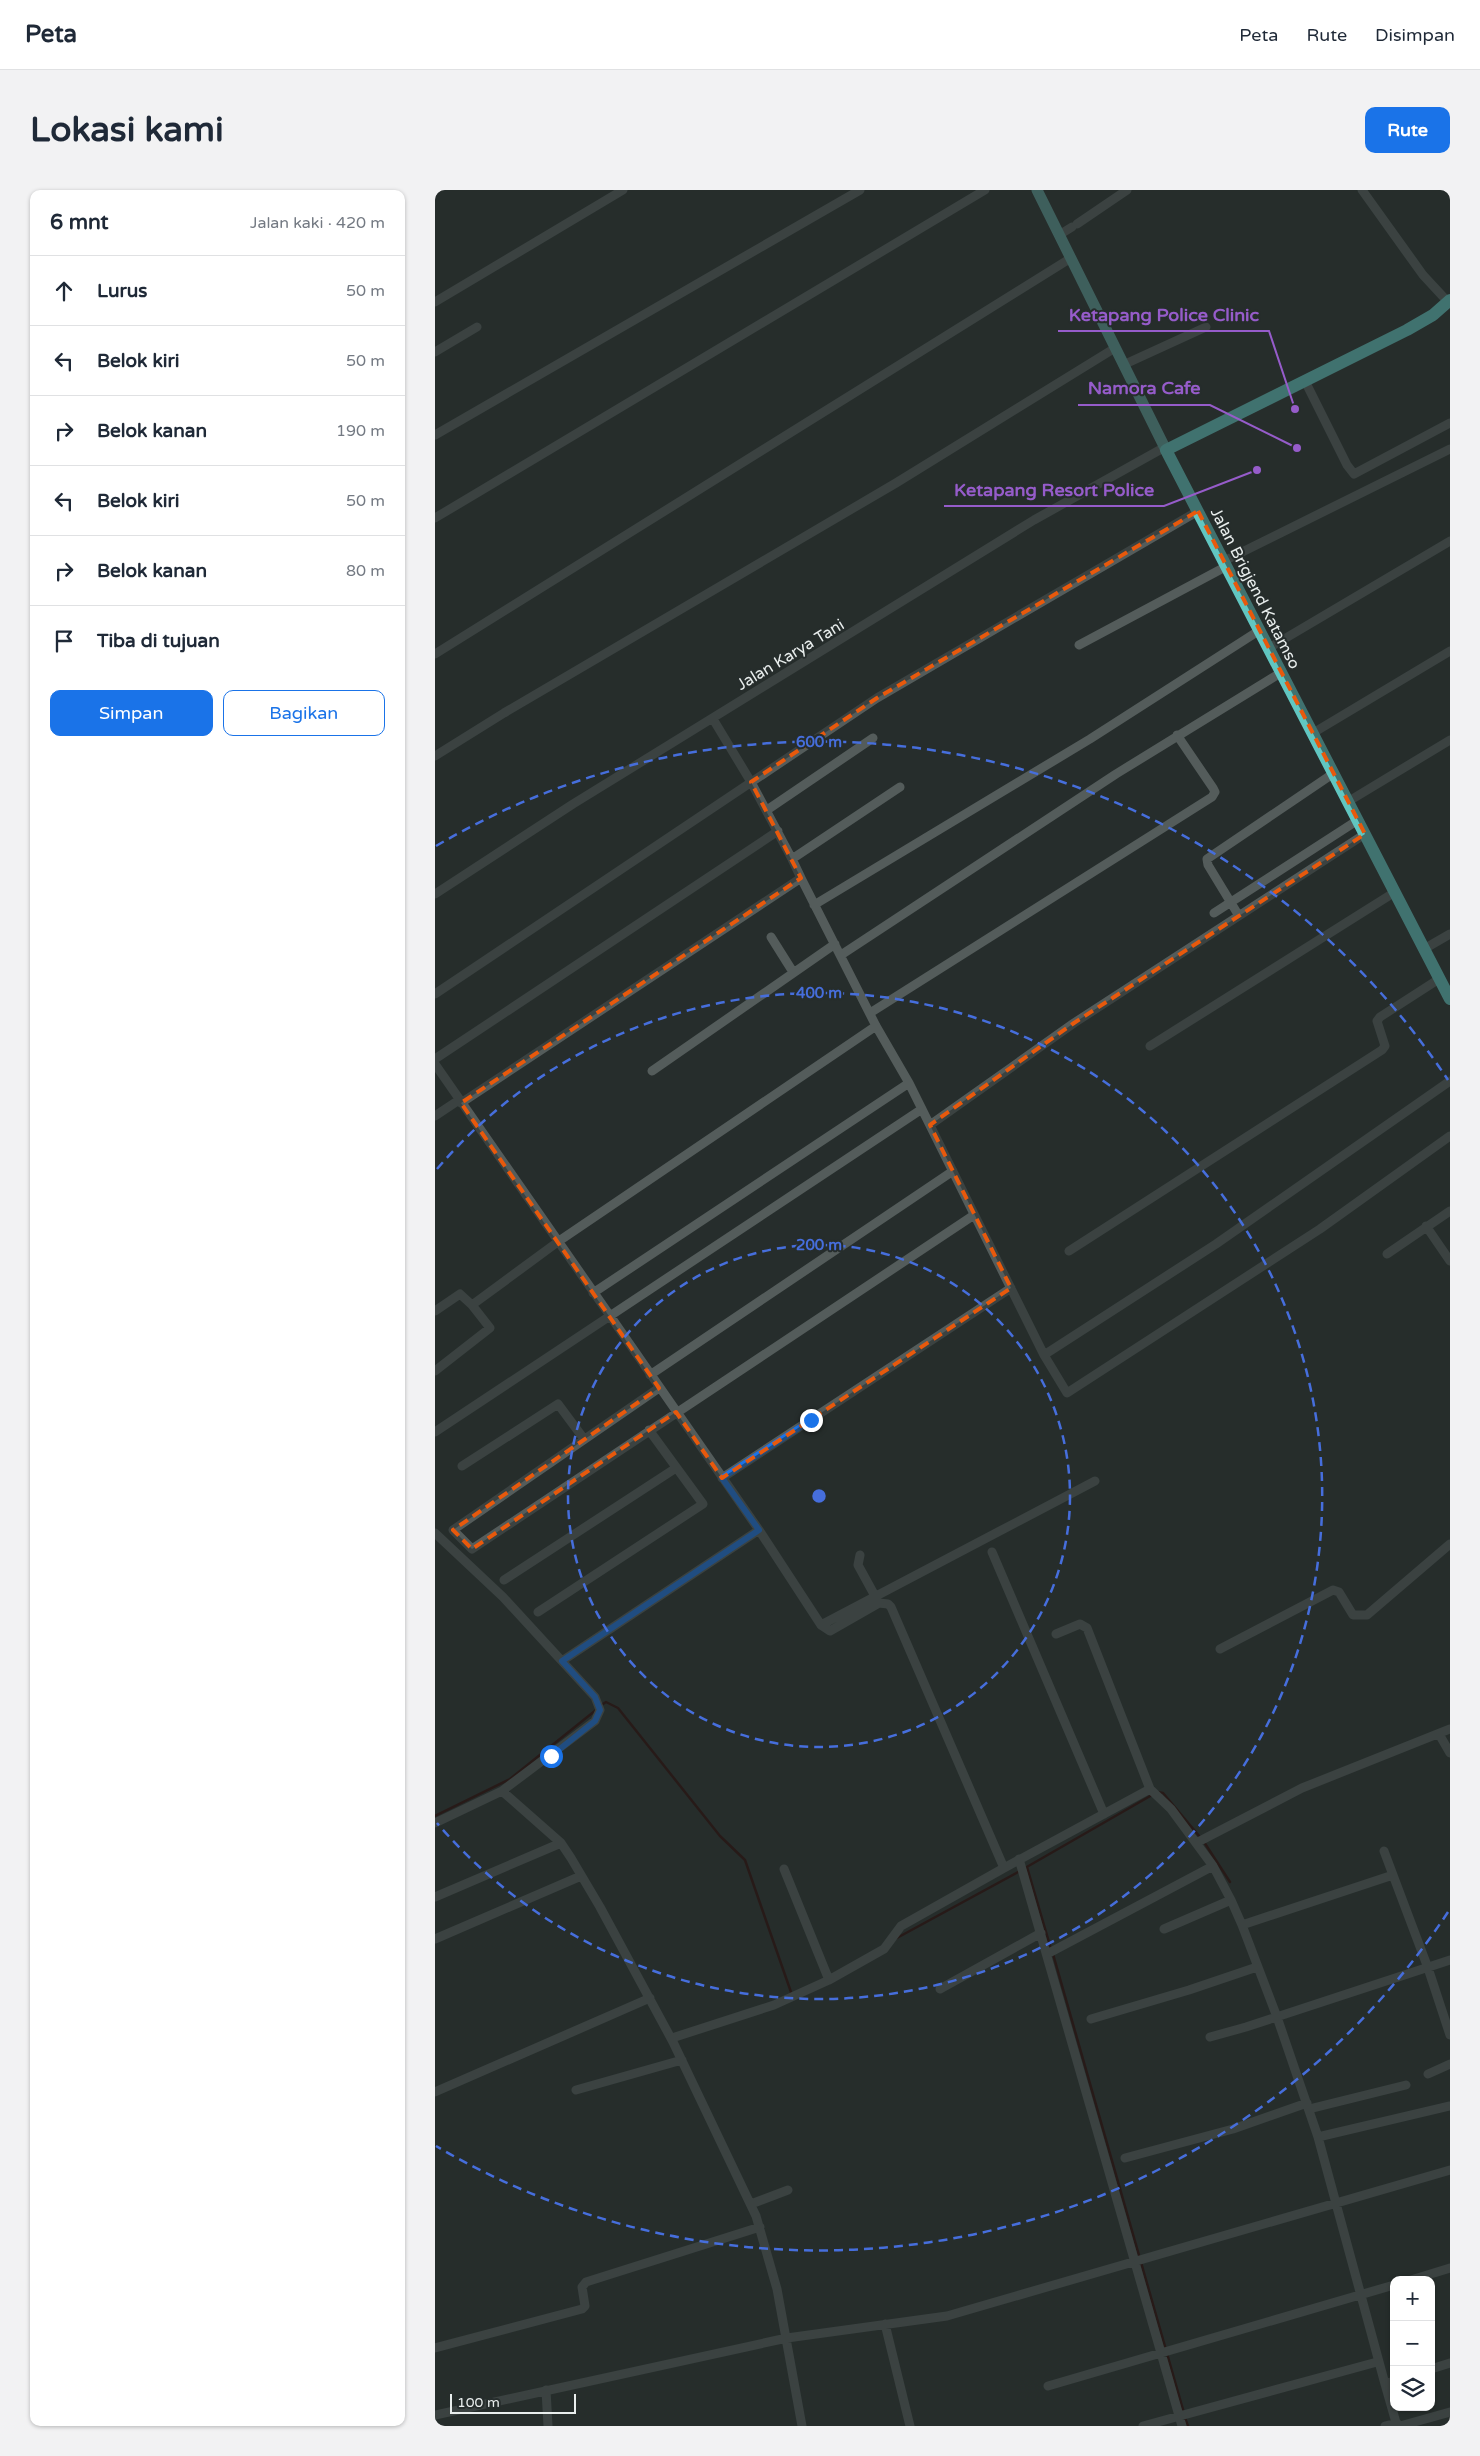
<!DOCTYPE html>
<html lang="id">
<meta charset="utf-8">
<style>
:root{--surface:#fff;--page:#f2f2f3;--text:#1f2937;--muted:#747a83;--line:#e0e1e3;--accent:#1a73e8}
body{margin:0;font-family:"Varela Round",sans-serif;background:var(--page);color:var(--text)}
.controls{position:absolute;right:15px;bottom:15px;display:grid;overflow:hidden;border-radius:10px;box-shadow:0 1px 4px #0004}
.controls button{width:45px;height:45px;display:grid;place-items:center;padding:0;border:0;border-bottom:1px solid var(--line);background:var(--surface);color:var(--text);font:25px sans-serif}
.scale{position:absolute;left:15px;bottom:12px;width:126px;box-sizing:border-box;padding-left:5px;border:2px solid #e9eeed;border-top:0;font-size:14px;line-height:18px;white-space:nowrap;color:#e9eeed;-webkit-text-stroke:4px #262d2c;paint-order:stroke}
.stop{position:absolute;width:15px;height:15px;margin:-11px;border:4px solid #1a73e8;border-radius:50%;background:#fff}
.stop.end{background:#1a73e8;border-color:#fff;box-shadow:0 1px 5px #0008}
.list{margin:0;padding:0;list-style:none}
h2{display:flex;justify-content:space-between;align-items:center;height:65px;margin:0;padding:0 20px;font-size:21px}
h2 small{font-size:16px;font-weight:400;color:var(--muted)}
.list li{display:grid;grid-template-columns:32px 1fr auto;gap:15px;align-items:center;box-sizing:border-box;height:70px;padding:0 20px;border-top:1px solid var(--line)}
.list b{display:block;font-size:19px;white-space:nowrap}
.list em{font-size:16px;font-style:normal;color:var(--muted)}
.actions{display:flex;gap:10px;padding:15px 20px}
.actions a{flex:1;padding:11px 0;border:1px solid var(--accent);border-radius:10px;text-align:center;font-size:18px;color:var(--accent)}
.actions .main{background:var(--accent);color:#fff}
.icon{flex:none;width:28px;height:28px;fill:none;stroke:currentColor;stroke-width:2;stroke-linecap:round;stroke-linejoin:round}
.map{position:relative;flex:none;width:1015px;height:2236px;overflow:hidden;border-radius:10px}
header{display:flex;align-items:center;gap:30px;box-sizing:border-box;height:70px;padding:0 25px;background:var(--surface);border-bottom:1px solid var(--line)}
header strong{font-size:24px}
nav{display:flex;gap:28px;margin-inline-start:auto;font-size:18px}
.intro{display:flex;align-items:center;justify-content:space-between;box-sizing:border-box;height:120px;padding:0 30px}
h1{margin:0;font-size:35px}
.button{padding:12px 22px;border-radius:10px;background:var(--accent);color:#fff;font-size:18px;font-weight:700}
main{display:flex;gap:30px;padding:0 30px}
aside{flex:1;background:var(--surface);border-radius:10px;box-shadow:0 1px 4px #0004}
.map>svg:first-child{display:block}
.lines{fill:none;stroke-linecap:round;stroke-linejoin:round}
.stream{stroke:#290400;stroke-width:2.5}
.minor{stroke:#545c5b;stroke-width:9}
.major{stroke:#5c9c98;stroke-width:11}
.highway{stroke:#61c6c1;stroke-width:12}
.route{stroke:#1a73e8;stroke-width:6}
.marked{fill:none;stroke:#e8590c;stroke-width:4;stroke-dasharray:10 6;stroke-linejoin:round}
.ring{fill:none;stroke:#466edc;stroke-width:2.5;stroke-dasharray:9 6}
.labels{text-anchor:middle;stroke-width:4;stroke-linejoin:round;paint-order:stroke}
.street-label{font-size:16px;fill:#e9eeed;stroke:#262d2c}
.centre{fill:#466edc;stroke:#262d2c;stroke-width:2.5}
.ring-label{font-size:15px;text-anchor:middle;font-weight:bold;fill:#466edc;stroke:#262d2c;stroke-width:4;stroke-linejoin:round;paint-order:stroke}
.leader{fill:none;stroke:#965cca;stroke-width:2}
.callout-dot{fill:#965cca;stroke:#262d2c;stroke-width:2}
.callout-label{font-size:18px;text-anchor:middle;font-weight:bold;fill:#965cca;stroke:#262d2c;stroke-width:4;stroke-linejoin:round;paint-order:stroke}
</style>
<header>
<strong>Peta</strong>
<nav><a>Peta</a><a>Rute</a><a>Disimpan</a></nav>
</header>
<div class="intro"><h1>Lokasi kami</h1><a class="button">Rute</a></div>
<main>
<aside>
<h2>6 mnt<small>Jalan kaki · 420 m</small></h2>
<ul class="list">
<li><svg class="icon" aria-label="ahead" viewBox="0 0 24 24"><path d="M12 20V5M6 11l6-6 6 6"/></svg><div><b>Lurus</b></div><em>50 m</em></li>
<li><svg class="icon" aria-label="left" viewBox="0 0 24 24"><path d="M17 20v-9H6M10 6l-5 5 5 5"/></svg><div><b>Belok kiri</b></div><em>50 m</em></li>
<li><svg class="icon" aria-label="right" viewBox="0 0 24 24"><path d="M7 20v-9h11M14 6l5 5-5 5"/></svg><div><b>Belok kanan</b></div><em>190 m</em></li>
<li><svg class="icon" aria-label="left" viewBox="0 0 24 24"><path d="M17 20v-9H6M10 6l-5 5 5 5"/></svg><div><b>Belok kiri</b></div><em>50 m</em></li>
<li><svg class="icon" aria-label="right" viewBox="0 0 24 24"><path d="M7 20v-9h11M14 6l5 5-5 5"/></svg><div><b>Belok kanan</b></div><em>80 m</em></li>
<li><svg class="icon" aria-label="arrive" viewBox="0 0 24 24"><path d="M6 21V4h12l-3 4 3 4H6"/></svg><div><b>Tiba di tujuan</b></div></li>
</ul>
<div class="actions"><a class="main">Simpan</a><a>Bagikan</a></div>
</aside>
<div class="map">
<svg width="1015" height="2236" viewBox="0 0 1015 2236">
<rect width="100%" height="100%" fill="#262d2c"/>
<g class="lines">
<path class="stream" d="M 165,1516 L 171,1512 L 183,1518 L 285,1646 L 310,1670 L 357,1805
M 722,1602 L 728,1603 L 765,1647
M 0,1626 L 75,1589 L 161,1520
M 769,1652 L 795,1692
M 592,1677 L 616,1759
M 590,1678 L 717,1605
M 460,1749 L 585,1681
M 618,1764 L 749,2223
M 750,2228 L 753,2236"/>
<path class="minor" d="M 927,0 L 988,85 L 1013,112
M 642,34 L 692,0
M 624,45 L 637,37
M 0,112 L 188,0
M 0,162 L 42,137
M 688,175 L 771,137
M 870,191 L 912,275 L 919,284 L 1015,233
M 0,245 L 425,0
M 0,328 L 550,0
M 789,371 L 1015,259
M 644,455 L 792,376
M 834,458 L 1015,351
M 0,464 L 636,68
M 278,529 L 316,592 L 357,669 L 465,597
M 878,543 L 1015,461
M 0,566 L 69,523 L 461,293 L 680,158
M 914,611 L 1015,550
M 332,620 L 438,548
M 366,688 L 441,836 L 474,893 L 609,1165 L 632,1203 L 885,1039 L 1015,946
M 0,704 L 138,614 L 599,330 L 730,257
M 379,715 L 655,549 L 825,440
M 779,723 L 923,630
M 804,726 L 773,675 L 772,669 L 899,583
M 336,747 L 358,782
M 989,759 L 1015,744
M 406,765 L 681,584 L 847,482
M 0,804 L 442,508 L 763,321
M 435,823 L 777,607 L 780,602 L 778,598 L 742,545
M 715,856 L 960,702
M 0,869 L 343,641
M 0,874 L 324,1340 L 386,1435 L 660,1291
M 217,881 L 400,754
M 26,913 L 366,688 L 357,669
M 0,926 L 24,910
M 495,935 L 639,833 L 930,644
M 991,1036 L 1015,1071
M 634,1061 L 947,860 L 950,856 L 942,831 L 945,827 L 1004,789
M 952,1064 L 1015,1021
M 158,1103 L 474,893
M 37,1115 L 124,1051 L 441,836
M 0,1121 L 25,1104 L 37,1115 L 55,1138 L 0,1181
M 609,1165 L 781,1054 L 1015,891
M 215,1185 L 518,981
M 224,1198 L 18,1340 L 37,1359 L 539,1025
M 0,1242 L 487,919
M 27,1276 L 123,1214 L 149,1249
M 287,1288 L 576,1098
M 0,1343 L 68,1407 L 160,1507 L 165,1520 L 160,1531 L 67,1601 L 0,1633
M 557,1362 L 669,1624
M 425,1365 L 423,1375 L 440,1406
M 69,1390 L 241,1278
M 103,1422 L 268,1314 L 214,1240
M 386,1435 L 395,1441 L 444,1413 L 453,1414 L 456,1417 L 569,1678
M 621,1444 L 645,1434 L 652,1438 L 715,1599
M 785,1459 L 898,1400 L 904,1402 L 918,1425 L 932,1425 L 1015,1354
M 127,1471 L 324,1340
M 1004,1544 L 1015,1563
M 67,1601 L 126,1653 L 136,1668 L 165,1717 L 238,1852 L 321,2026 L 342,2099 L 367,2236
M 761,1653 L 867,1598 L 1015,1539
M 949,1661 L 958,1685
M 584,1669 L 747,2236
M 349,1679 L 394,1790
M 0,1707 L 126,1653
M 807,1735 L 958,1685 L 993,1778 L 1015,1845
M 729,1739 L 796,1710
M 0,1749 L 146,1686
M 612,1764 L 778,1676
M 505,1799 L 606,1743
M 656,1829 L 754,1800 L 822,1777
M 775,1847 L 811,1837 L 1015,1770
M 237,1848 L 339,1815 L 394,1790 L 449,1759 L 466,1736 L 569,1678 L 715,1599 L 736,1619 L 778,1676 L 796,1710 L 807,1735 L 842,1827 L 883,1947 L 950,2194 L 959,2191
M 993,1884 L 1015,1874
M 141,1900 L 247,1870
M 0,1902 L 215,1808
M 874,1919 L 971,1895
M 883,1947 L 1015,1916
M 690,1968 L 798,1939 L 872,1913
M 316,2014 L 353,2000
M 976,2090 L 1015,2078
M 450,2134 L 475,2236
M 0,2158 L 147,2119 L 150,2116 L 147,2097 L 151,2092 L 325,2037
M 996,2179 L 1015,2173
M 950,2194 L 962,2236
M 613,2196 L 959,2095
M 111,2200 L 113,2236
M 0,2225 L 352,2148 L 512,2126 L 1015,1980
M 708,2236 L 942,2172
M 950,2236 L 962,2233
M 965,2236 L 1015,2222"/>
<path class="major" d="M 602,0 L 731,260"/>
<path class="highway" d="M 1015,110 L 998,125 L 972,140 L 731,260 L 1015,809"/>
</g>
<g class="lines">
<path class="route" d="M 116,1566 L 160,1531 L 165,1520 L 160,1507 L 127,1471 L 324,1340 L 287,1288 L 376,1230"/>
</g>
<path d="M0 0H1015V2236H0ZM 763,321 L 930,644 L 639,833 L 495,935 L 576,1098 L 287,1288 L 241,1222 L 37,1359 L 18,1340 L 224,1198 L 26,913 L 366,688 L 316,592 L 442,508 Z" fill="#262d2c" fill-opacity=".55" fill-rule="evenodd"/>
<path class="marked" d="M 763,321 L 930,644 L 639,833 L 495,935 L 576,1098 L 287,1288 L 241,1222 L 37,1359 L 18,1340 L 224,1198 L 26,913 L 366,688 L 316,592 L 442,508 Z"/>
<g class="ring">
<circle cx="384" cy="1306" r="251"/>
<path d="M2 979A503 503 0 1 1 2 1633"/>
<path d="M1013 1722A754 754 0 0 1 1 1956M1 656A754 754 0 0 1 1013 890"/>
</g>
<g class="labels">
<g class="street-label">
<text transform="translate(821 398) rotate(63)" y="6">Jalan Brigjend Katamso</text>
<text transform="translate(355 464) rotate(-31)" y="6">Jalan Karya Tani</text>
</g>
</g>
<circle cx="384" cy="1306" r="8" class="centre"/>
<g class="ring-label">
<text x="384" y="557">600 m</text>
<text x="384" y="808">400 m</text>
<text x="384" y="1060">200 m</text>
</g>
<path class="leader" d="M860 219L834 141H623M862 258L775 215H643M822 280L729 316H509"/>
<g class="callout-dot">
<circle cx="860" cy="219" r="5"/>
<circle cx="862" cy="258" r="5"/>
<circle cx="822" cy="280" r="5"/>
</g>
<g class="callout-label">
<text x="729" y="131">Ketapang Police Clinic</text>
<text x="709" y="204">Namora Cafe</text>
<text x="619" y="306">Ketapang Resort Police</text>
</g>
</svg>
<div class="controls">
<button>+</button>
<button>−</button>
<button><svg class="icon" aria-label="layers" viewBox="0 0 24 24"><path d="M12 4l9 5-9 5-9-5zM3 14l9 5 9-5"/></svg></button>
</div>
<div class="scale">100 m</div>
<div class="stop" style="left:116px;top:1566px"></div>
<div class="stop end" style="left:376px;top:1230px"></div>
</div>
</main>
